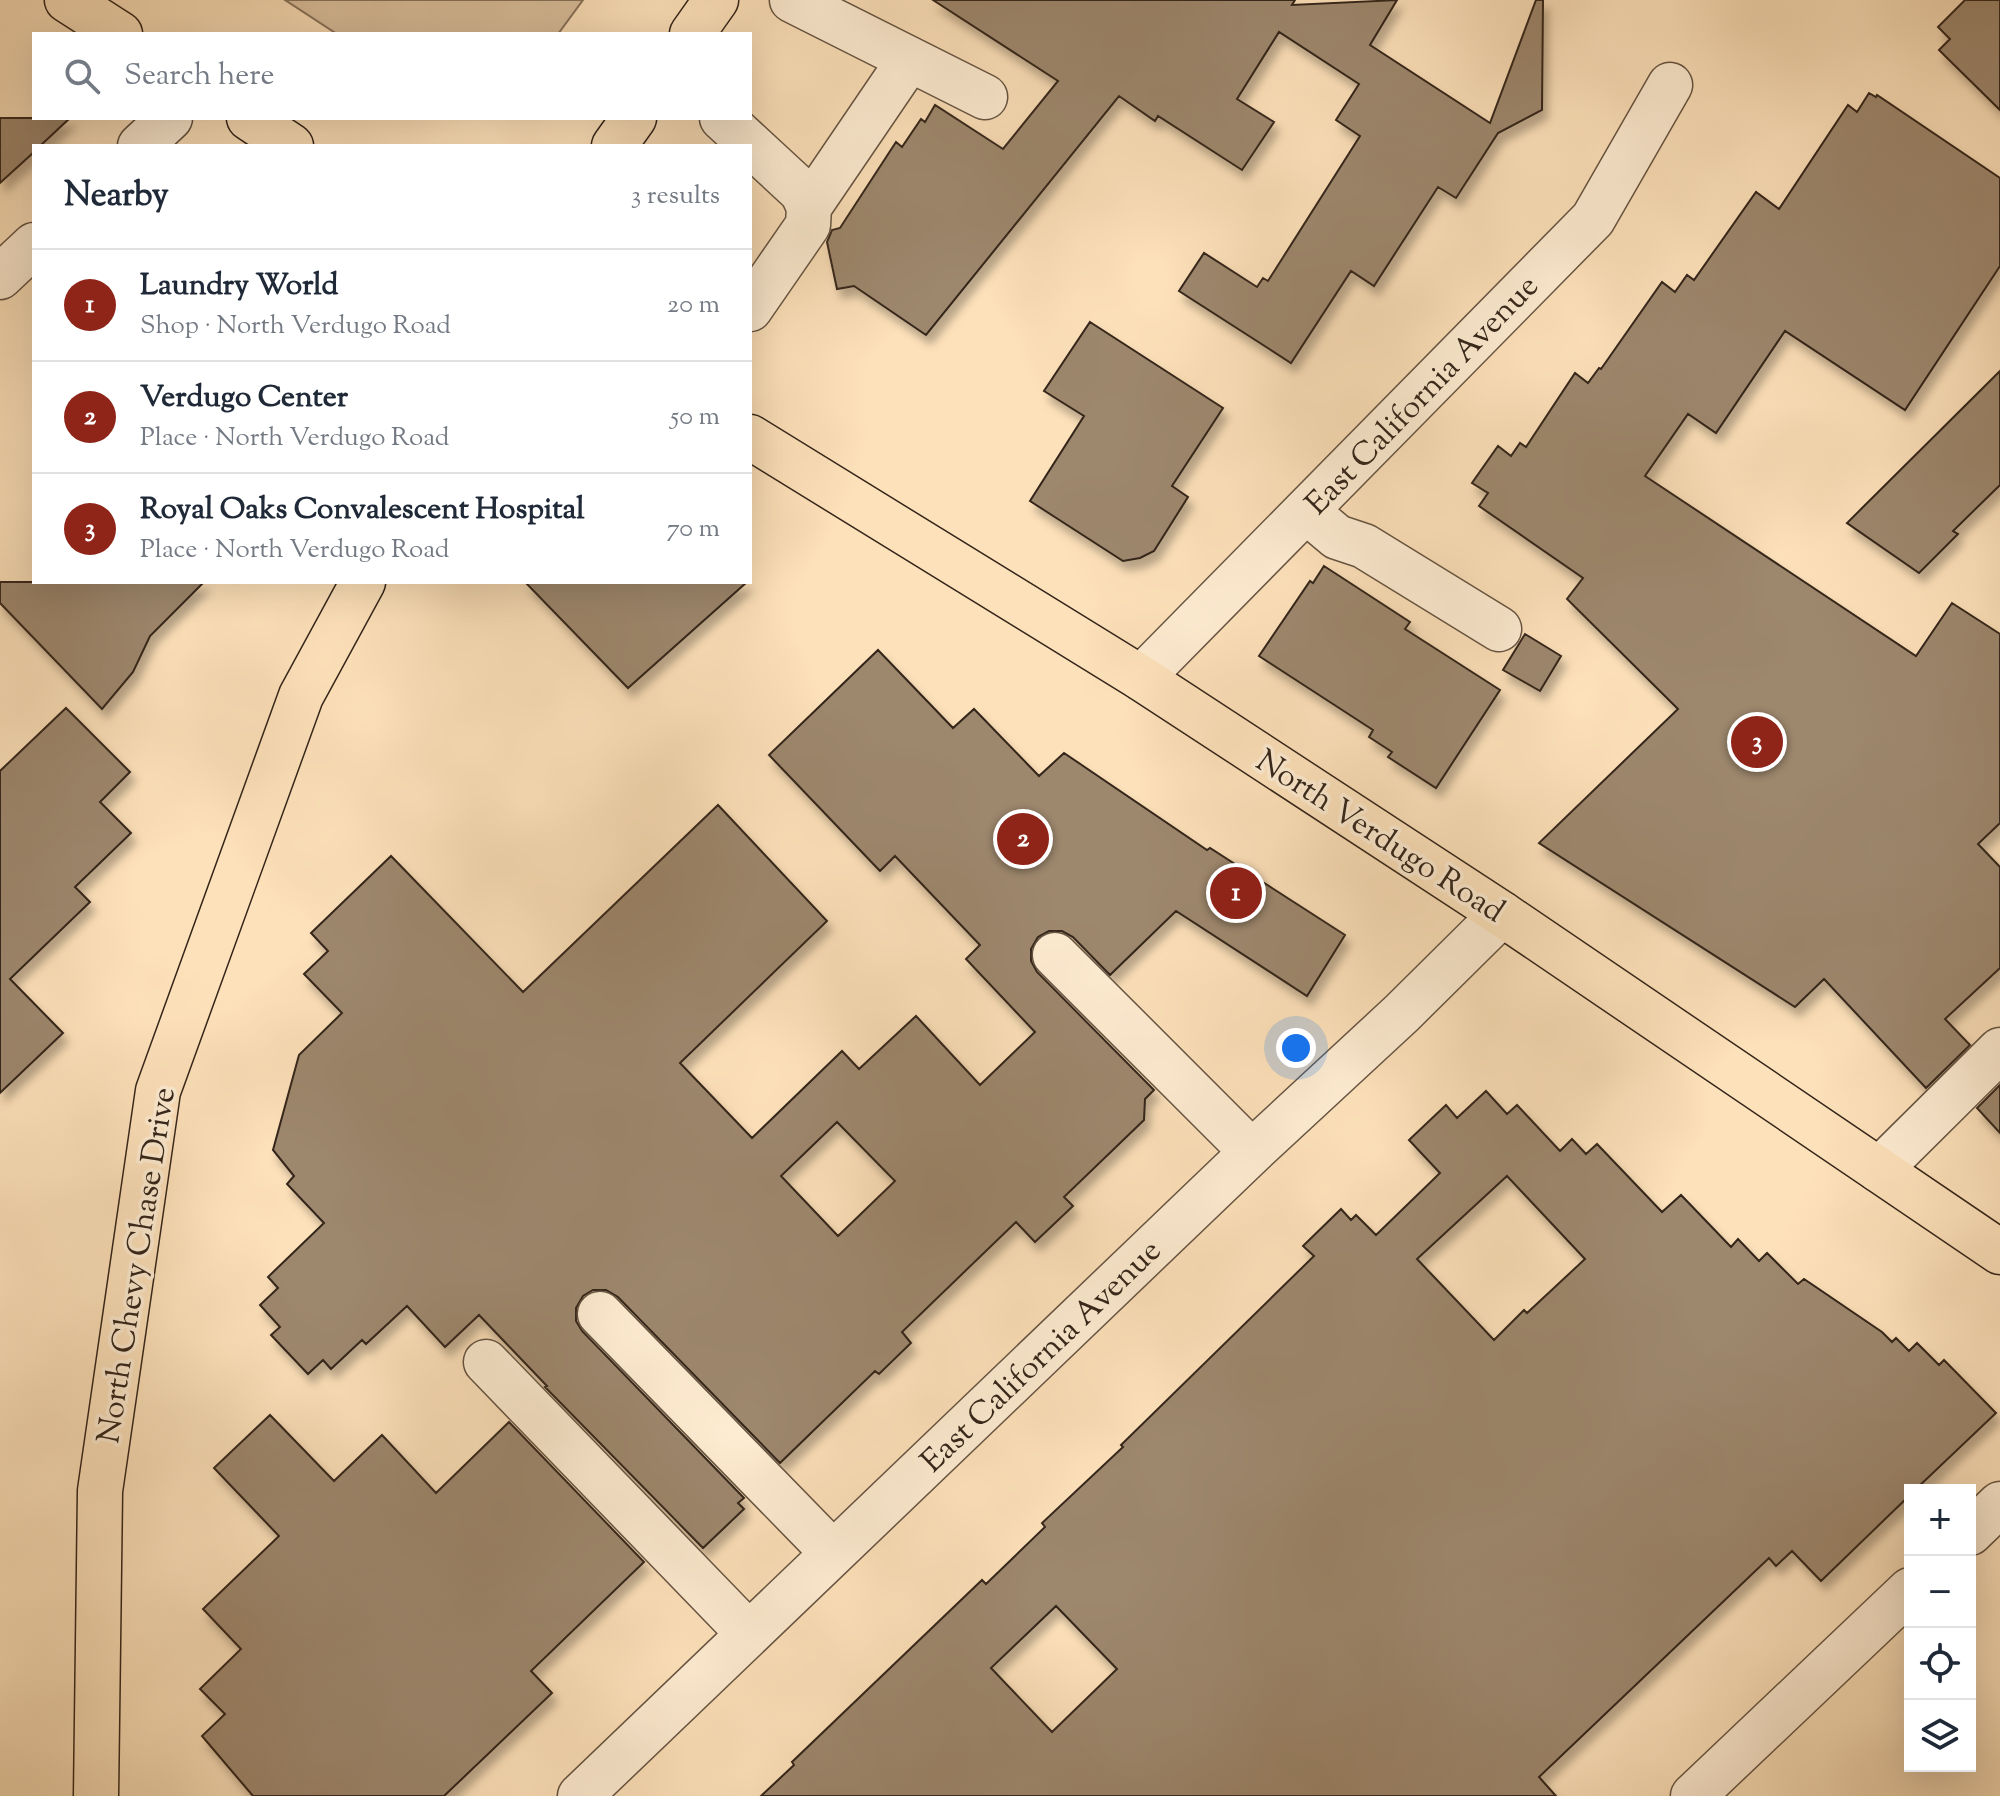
<!DOCTYPE html>
<meta charset="utf-8">
<style>
:root{--surface:#fff;--page:#f6f6f7;--text:#1f2937;--muted:#747a83;--line:#e0e1e3;--accent:#8f2418}
body{margin:0;font-family:"Sorts Mill Goudy",serif;background:var(--page);color:var(--text)}
.controls{position:absolute;right:24px;bottom:24px;display:grid;overflow:hidden;border-radius:0px;box-shadow:0 8px 32px #0002}
.controls button{width:72px;height:72px;display:grid;place-items:center;padding:0;border:0;border-bottom:2px solid var(--line);background:var(--surface);color:var(--text);font:40px sans-serif}
.you{position:absolute;left:1296px;top:1048px;width:28px;height:28px;margin:-20px;border:6px solid #fff;border-radius:50%;background:#1a73e8;box-shadow:0 0 0 12px #1a73e833}
.badge{display:grid;place-items:center;width:52px;height:52px;border-radius:50%;background:var(--accent);color:#fff;font-size:26px;font-weight:700}
.pin{position:absolute;translate:-50% -50%;border:4px solid #fff;box-shadow:0 2px 8px #0006}
.list{margin:0;padding:0;list-style:none}
h2{display:flex;justify-content:space-between;align-items:center;height:104px;margin:0;padding:0 32px;font-size:34px}
h2 small{font-size:26px;font-weight:400;color:var(--muted)}
.list li{display:grid;grid-template-columns:52px 1fr auto;gap:24px;align-items:center;box-sizing:border-box;height:112px;padding:0 32px;border-top:2px solid var(--line)}
.list b{display:block;font-size:30px;white-space:nowrap}
.list p{margin:0;font-size:26px;white-space:nowrap;color:var(--muted)}
.list em{font-size:26px;font-style:normal;color:var(--muted)}
.icon{flex:none;width:44px;height:44px;fill:none;stroke:currentColor;stroke-width:2;stroke-linecap:round;stroke-linejoin:round}
.map{position:relative;flex:none;width:2000px;height:1796px;overflow:hidden}
.search{position:absolute;background:var(--surface);box-shadow:0 8px 32px #0002;left:32px;top:32px;width:720px;height:88px;display:flex;align-items:center;gap:20px;box-sizing:border-box;padding:0 28px;border-radius:0px;color:var(--muted);font-size:30px}
.panel{position:absolute;background:var(--surface);box-shadow:0 8px 32px #0002;left:32px;top:144px;width:720px;height:440px;border-radius:0px}
.map>svg:first-child{display:block}
.green{fill:#dbc19f;stroke:#88735c;stroke-width:2}
.building{fill:#9d876d;stroke:#34251a;stroke-width:2;fill-rule:evenodd;filter:url(#shadow)}
.lines{fill:none;stroke-linecap:round;stroke-linejoin:round}
.minor-casing{stroke:#665442;stroke-width:47}
.major-casing{stroke:#34251a;stroke-width:47}
.minor{stroke:#feecd2;stroke-width:44}
.major{stroke:#fde1ba;stroke-width:44}
.labels{text-anchor:middle;stroke-width:7;stroke-linejoin:round;paint-order:stroke}
.street-label{font-size:32px;fill:#34251a;stroke:#feecd2}
</style>
<div class="map">
<svg width="2000" height="1796" viewBox="0 0 2000 1796">
<defs>
<filter id="shadow"><feDropShadow dx="5" dy="9" stdDeviation="4" flood-color="#0004"/></filter>
</defs>
<rect width="100%" height="100%" fill="#fde1ba"/>
<filter id="stains"><feTurbulence type="fractalNoise" baseFrequency=".0025" numOctaves="4"/><feColorMatrix values="0 0 0 0 .2 0 0 0 0 .09 0 0 0 0 .02 0 0 0 .5 -.17"/></filter>
<radialGradient id="worn" r=".72"><stop offset=".6" stop-color="#630" stop-opacity="0"/><stop offset="1" stop-color="#630" stop-opacity=".3"/></radialGradient>
<path class="green" d="M 285,0 L 583,0 L 558,34 L 337,34 Z"/>
<path class="building" d="M 933,0 L 1295,0 L 1292,5 L 1397,0 L 1370,45 L 1490,123 L 1536,0 L 1543,0 L 1542,110 L 1498,133 L 1456,198 L 1438,187 L 1374,286 L 1351,271 L 1291,363 L 1179,291 L 1204,253 L 1257,287 L 1263,278 L 1268,281 L 1360,136 L 1336,120 L 1359,84 L 1279,32 L 1237,99 L 1274,122 L 1242,170 L 1158,116 L 1155,121 L 1119,96 L 926,335 L 854,286 L 837,289 L 827,242 L 832,230 L 840,228 L 896,142 L 902,147 L 921,119 L 925,122 L 935,105 L 1003,149 L 1058,81 Z
M 1965,0 L 2000,0 L 2000,110 L 1939,50 L 1950,39 L 1938,27 Z
M 1869,93 L 1876,97 L 1877,95 L 2000,178 L 2000,266 L 1905,410 L 1785,331 L 1716,433 L 1688,414 L 1645,476 L 1916,656 L 1952,603 L 2000,634 L 2000,823 L 1978,844 L 2000,867 L 2000,968 L 1945,1019 L 1970,1045 L 1926,1088 L 1824,979 L 1795,1007 L 1539,843 L 1678,709 L 1567,599 L 1583,578 L 1479,506 L 1488,493 L 1472,483 L 1498,446 L 1511,456 L 1520,443 L 1526,447 L 1575,373 L 1588,383 L 1599,368 L 1601,369 L 1662,282 L 1675,292 L 1687,275 L 1694,280 L 1756,192 L 1779,209 L 1848,105 L 1857,112 Z
M 0,118 L 70,118 L 40,146 L 34,146 L 34,152 L 0,183 Z
M 1090,322 L 1223,408 L 1172,486 L 1188,497 L 1154,551 L 1140,558 L 1123,561 L 1030,501 L 1084,416 L 1044,391 Z
M 2000,371 L 2000,485 L 1953,531 L 1958,534 L 1919,573 L 1847,523 Z
M 1324,566 L 1410,622 L 1405,629 L 1500,690 L 1436,788 L 1388,757 L 1392,752 L 1369,737 L 1373,730 L 1259,656 L 1310,581 L 1313,583 Z
M 0,582 L 204,582 L 150,636 L 133,672 L 102,709 L 0,603 Z
M 525,582 L 747,582 L 628,688 Z
M 1525,634 L 1561,656 L 1540,691 L 1503,670 Z
M 878,650 L 953,728 L 974,709 L 1039,776 L 1064,753 L 1207,850 L 1210,848 L 1345,935 L 1307,996 L 1176,911 L 1110,975 L 1073,937 L 1062,931 L 1049,931 L 1038,937 L 1031,949 L 1031,961 L 1037,972 L 1154,1090 L 1145,1099 L 1144,1120 L 1064,1197 L 1073,1206 L 1035,1242 L 1016,1222 L 902,1332 L 911,1343 L 879,1374 L 875,1371 L 780,1463 L 618,1297 L 606,1290 L 593,1290 L 583,1296 L 576,1308 L 576,1321 L 582,1331 L 744,1498 L 738,1503 L 744,1509 L 703,1548 L 545,1387 L 547,1386 L 479,1315 L 445,1347 L 407,1306 L 366,1344 L 362,1340 L 331,1369 L 323,1360 L 308,1374 L 271,1335 L 280,1327 L 260,1305 L 278,1288 L 268,1277 L 324,1223 L 287,1184 L 294,1176 L 273,1150 L 299,1055 L 342,1013 L 304,974 L 328,951 L 311,933 L 391,856 L 523,992 L 718,805 L 827,921 L 680,1063 L 752,1138 L 842,1051 L 859,1069 L 916,1016 L 980,1085 L 1035,1032 L 966,959 L 980,945 L 895,856 L 880,871 L 769,755 ZM 837,1122 L 895,1181 L 838,1236 L 781,1176 Z
M 66,708 L 130,772 L 100,802 L 131,833 L 75,887 L 90,902 L 10,979 L 63,1033 L 0,1093 L 0,771 Z
M 2000,1085 L 2000,1133 L 1977,1108 Z
M 1486,1091 L 1507,1114 L 1517,1105 L 1560,1151 L 1572,1139 L 1586,1154 L 1597,1144 L 1662,1212 L 1681,1195 L 1731,1247 L 1738,1239 L 1759,1261 L 1767,1253 L 1798,1284 L 1804,1279 L 1882,1332 L 1892,1342 L 1896,1338 L 1909,1351 L 1917,1343 L 1939,1365 L 1944,1360 L 1996,1413 L 1915,1490 L 1910,1490 L 1910,1495 L 1821,1581 L 1792,1551 L 1776,1566 L 1769,1558 L 1539,1777 L 1556,1796 L 761,1796 L 794,1765 L 792,1762 L 982,1580 L 986,1584 L 1045,1527 L 1042,1523 L 1123,1447 L 1121,1445 L 1314,1256 L 1303,1246 L 1341,1209 L 1351,1220 L 1356,1215 L 1376,1235 L 1440,1173 L 1409,1140 L 1446,1105 L 1457,1118 ZM 1507,1176 L 1585,1259 L 1527,1313 L 1524,1310 L 1494,1340 L 1417,1259 ZM 1056,1606 L 1117,1669 L 1052,1732 L 991,1668 Z
M 270,1415 L 334,1481 L 382,1435 L 436,1493 L 509,1422 L 644,1562 L 531,1671 L 552,1693 L 444,1796 L 253,1796 L 202,1736 L 225,1714 L 200,1689 L 241,1649 L 203,1609 L 279,1536 L 214,1468 Z"/>
<g class="lines">
<g class="minor-casing">
<path id="minor" d="M 792,0 L 985,97
M 722,118 L 802,192 L 809,207 L 808,225 L 750,309
M 140,146 L 170,118
M 809,207 L 909,60
M 0,277 L 34,245
M 1306,511 L 1337,537 L 1364,546 L 1499,629
M 1141,678 L 1593,219 L 1670,85
M 1055,955 L 1252,1152
M 1879,1170 L 2000,1050
M 600,1314 L 833,1553
M 486,1362 L 749,1634
M 1970,1533 L 2000,1504
M 580,1796 L 1252,1152 L 1402,1013 L 1502,914
M 1693,1796 L 1910,1590"/>
</g>
<g class="major-casing">
<path id="major" d="M 67,0 L 120,34
M 692,34 L 716,0
M 249,118 L 291,146
M 614,146 L 634,118
M 750,437 L 1141,678 L 1502,914 L 2000,1252
M 96,1796 L 100,1491 L 158,1091 L 301,696 L 363,582"/>
</g>
<use href="#minor" class="minor"/>
<use href="#major" class="major"/>
</g>
<g class="labels">
<g class="street-label">
<text transform="translate(1421 394) rotate(-46)" y="11">East California Avenue</text>
<text transform="translate(1381 835) rotate(33)" y="11">North Verdugo Road</text>
<text transform="translate(135 1265) rotate(-81)" y="11">North Chevy Chase Drive</text>
<text transform="translate(1040 1355) rotate(-44)" y="11">East California Avenue</text>
</g>
</g>
<rect width="100%" height="100%" filter="url(#stains)"/>
<rect width="100%" height="100%" fill="url(#worn)"/>
</svg>
<div class="controls">
<button>+</button>
<button>−</button>
<button><svg class="icon" aria-label="locate" viewBox="0 0 24 24"><circle cx="12" cy="12" r="6"/><path d="M12 2v4M12 18v4M2 12h4M18 12h4"/></svg></button>
<button><svg class="icon" aria-label="layers" viewBox="0 0 24 24"><path d="M12 4l9 5-9 5-9-5zM3 14l9 5 9-5"/></svg></button>
</div>
<div class="you"></div>
<div class="pin badge" style="left:1236px;top:893px">1</div>
<div class="pin badge" style="left:1023px;top:839px">2</div>
<div class="pin badge" style="left:1757px;top:742px">3</div>
<div class="search"><svg class="icon" aria-label="search" viewBox="0 0 24 24"><circle cx="10" cy="10" r="6"/><path d="M15 15l6 6"/></svg>Search here</div>
<section class="panel">
<h2>Nearby<small>3 results</small></h2>
<ul class="list">
<li><span class="badge">1</span><div><b>Laundry World</b><p>Shop · North Verdugo Road</p></div><em>20 m</em></li>
<li><span class="badge">2</span><div><b>Verdugo Center</b><p>Place · North Verdugo Road</p></div><em>50 m</em></li>
<li><span class="badge">3</span><div><b>Royal Oaks Convalescent Hospital</b><p>Place · North Verdugo Road</p></div><em>70 m</em></li>
</ul>
</section>
</div>
